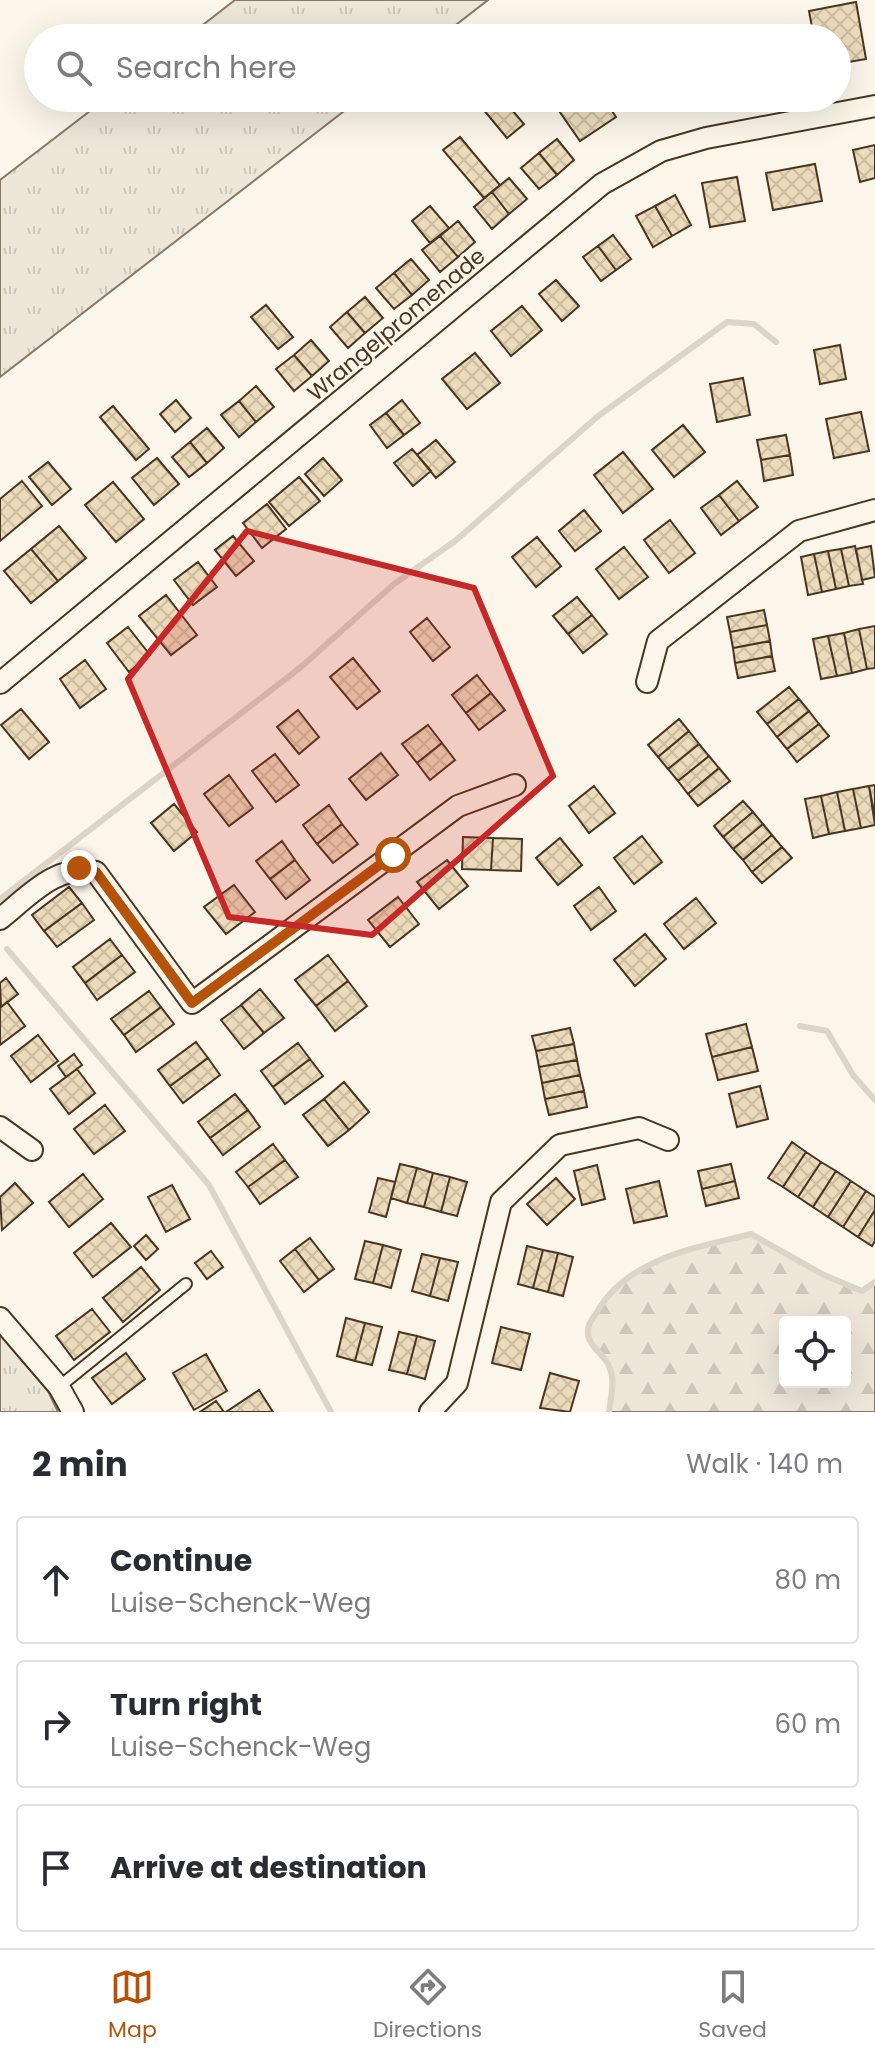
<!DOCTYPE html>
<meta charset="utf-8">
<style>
:root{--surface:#fff;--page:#f7f7f7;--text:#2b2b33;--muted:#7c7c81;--line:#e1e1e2;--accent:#b45309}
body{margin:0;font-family:Poppins,sans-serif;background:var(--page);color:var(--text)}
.controls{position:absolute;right:24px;bottom:24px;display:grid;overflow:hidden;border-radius:8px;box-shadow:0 8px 32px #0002}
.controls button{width:72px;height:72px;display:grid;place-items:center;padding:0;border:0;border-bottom:2px solid var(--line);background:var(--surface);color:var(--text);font:40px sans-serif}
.stop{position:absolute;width:24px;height:24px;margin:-18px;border:6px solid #b45309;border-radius:50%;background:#fff}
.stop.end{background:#b45309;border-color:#fff;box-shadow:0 2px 8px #0008}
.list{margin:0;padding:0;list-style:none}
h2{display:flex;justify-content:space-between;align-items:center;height:104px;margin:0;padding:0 32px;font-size:34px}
h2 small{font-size:26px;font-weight:400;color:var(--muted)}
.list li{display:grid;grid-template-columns:52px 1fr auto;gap:24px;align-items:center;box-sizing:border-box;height:128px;margin:0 16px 16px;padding:0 16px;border:2px solid var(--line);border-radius:8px}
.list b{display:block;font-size:30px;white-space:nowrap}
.list p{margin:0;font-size:26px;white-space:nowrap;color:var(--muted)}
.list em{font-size:26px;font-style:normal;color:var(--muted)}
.icon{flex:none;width:44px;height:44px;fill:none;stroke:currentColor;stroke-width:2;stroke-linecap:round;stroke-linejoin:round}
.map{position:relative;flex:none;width:875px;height:1412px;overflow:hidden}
.search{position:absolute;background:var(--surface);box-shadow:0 8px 32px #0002;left:24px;right:24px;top:24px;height:88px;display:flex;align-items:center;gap:20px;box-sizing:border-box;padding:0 28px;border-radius:44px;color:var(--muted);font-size:30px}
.sheet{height:536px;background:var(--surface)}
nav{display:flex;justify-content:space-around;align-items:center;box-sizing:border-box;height:112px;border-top:2px solid var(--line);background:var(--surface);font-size:22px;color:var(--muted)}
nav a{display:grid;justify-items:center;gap:4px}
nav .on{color:var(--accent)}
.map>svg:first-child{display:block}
.grass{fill:url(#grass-tufts);stroke:#887966;stroke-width:2}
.forest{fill:url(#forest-firs);stroke:#887966;stroke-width:2;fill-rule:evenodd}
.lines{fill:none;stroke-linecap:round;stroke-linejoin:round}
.stream{stroke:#dcd4c6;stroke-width:6}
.building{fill:url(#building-cross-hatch);stroke:#4a3520;stroke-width:2}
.service-casing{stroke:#4a3520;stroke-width:14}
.minor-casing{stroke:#4a3520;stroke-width:24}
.service{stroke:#fbf6e9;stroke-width:10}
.minor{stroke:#fbf6e9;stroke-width:20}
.route{stroke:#b45309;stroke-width:10}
.marked{fill:#c62828;fill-opacity:0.2;stroke:#c62828;stroke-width:6;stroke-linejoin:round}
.labels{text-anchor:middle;stroke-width:6;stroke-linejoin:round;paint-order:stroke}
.street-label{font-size:22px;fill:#4a3520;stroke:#fbf6e9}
</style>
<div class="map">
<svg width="875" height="1412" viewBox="0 0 875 1412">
<defs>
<pattern id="grass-tufts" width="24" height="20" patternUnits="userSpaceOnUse" patternTransform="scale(2)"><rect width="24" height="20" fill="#ede6d9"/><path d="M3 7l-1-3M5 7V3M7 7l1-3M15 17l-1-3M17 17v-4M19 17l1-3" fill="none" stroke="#cdc6ba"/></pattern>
<pattern id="forest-firs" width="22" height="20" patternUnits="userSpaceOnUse" patternTransform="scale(2)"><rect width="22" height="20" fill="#ede6d9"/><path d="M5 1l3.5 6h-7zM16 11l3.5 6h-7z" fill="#cdc6ba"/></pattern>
<pattern id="building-cross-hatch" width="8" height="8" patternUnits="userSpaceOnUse" patternTransform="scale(2)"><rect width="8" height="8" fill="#ecdcbc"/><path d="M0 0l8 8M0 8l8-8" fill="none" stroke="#ccbda1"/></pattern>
</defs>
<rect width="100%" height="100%" fill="#fbf6e9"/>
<path class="grass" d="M 235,0 L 488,0 L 439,38 L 186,38 Z
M 107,98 L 361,98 L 0,377 L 0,180 Z
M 0,1335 L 48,1391 L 58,1412 L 0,1412 Z"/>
<path class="forest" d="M 751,1234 L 824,1275 L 862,1291 L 875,1282 L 875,1412 L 609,1412 C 611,1395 616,1380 608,1364 C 602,1353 589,1346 588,1334 C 587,1325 592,1319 597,1312 C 628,1258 695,1248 751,1234 ZM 785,1322 L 845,1322 L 845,1382 L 785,1382 Z"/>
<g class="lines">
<path class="stream" d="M 0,899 L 301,667 L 394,584 L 455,541 L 597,417 L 727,322 L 754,324 L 776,342
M 7,949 L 209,1185 L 331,1412
M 800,1026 L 827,1031 L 853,1075 L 875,1100
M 609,1412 C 611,1395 616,1380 608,1364 C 602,1353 589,1346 588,1334 C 587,1325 592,1319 597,1312 C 628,1258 695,1248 751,1234 L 824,1275 L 862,1291 L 875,1282"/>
</g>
<path class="building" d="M 856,2 L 866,59 L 837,64 L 837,38 L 814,38 L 809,11 Z
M 496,98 L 502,98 L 524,124 L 507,138 L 483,109 Z
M 571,98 L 603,98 L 616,117 L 580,141 L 557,108 Z
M 628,98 L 658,98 L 629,104 Z
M 460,137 L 500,185 L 484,198 L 443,150 Z
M 557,139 L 574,160 L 557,175 L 539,153 Z
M 875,145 L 875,178 L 860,182 L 853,150 Z
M 539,153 L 557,175 L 539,189 L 521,168 Z
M 815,164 L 822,201 L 773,210 L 766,173 Z
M 737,177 L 745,221 L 710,227 L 702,183 Z
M 509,178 L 527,199 L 509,214 L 492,192 Z
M 492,192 L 509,214 L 492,229 L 474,207 Z
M 675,195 L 691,225 L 672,236 L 655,206 Z
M 430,206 L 449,228 L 430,243 L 412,221 Z
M 655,206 L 672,236 L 653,247 L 636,216 Z
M 458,221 L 475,242 L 458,257 L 440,236 Z
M 613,235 L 631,259 L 616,270 L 598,246 Z
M 440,236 L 458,257 L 440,272 L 422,250 Z
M 598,246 L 616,270 L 601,281 L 583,257 Z
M 411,259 L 429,280 L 412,295 L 394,273 Z
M 394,273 L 412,295 L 394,309 L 376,288 Z
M 556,280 L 579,306 L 562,321 L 539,294 Z
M 365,297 L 383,318 L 365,333 L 347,312 Z
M 266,305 L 293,337 L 278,349 L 251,317 Z
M 522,306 L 542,330 L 511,356 L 491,331 Z
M 347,312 L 365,333 L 348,348 L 330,327 Z
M 311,340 L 329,361 L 312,376 L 294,355 Z
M 840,345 L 846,379 L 820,384 L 814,350 Z
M 475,353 L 500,383 L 467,409 L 442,379 Z
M 294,355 L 312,376 L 294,391 L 276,369 Z
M 743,378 L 750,415 L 717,422 L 710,384 Z
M 256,386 L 274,407 L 256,422 L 239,401 Z
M 176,400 L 191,418 L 175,432 L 160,414 Z
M 402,400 L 420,423 L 404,435 L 386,413 Z
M 239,401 L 256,422 L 239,437 L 221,415 Z
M 113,406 L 149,449 L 136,460 L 100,417 Z
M 861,412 L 869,451 L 834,458 L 826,419 Z
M 386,413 L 404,435 L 387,448 L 370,425 Z
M 683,425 L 705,452 L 674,477 L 652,450 Z
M 207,428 L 224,448 L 207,463 L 190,442 Z
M 786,435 L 790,455 L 761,460 L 757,440 Z
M 436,440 L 455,462 L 436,478 L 417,455 Z
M 190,442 L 207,463 L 189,477 L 172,457 Z
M 412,449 L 431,471 L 413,486 L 394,463 Z
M 623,452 L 653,489 L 623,513 L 594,475 Z
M 790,455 L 793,475 L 764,481 L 761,460 Z
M 157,458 L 179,484 L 154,505 L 132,478 Z
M 323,458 L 342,480 L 324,496 L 305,474 Z
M 48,462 L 71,489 L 52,505 L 29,477 Z
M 299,477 L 320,501 L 289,526 L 269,502 Z
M 22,481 L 42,506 L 0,541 L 0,499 Z
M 737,481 L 758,507 L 739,521 L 719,495 Z
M 113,482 L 144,519 L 116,542 L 85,505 Z
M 719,495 L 739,521 L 721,535 L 701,508 Z
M 267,504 L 286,529 L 262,548 L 243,523 Z
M 584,510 L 601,531 L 575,551 L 559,531 Z
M 670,520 L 695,553 L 669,573 L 644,540 Z
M 59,526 L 86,558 L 58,581 L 31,549 Z
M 233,536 L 254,561 L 236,576 L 215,550 Z
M 537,537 L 561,566 L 536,587 L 512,557 Z
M 855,546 L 863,584 L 849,586 L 841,549 Z
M 871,546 L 875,577 L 862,580 L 856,549 Z
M 624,547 L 648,577 L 619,599 L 596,569 Z
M 31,549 L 58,581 L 31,603 L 4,571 Z
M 841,549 L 849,586 L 836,589 L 828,551 Z
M 828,551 L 836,589 L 822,592 L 814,554 Z
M 814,554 L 822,592 L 808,595 L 801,557 Z
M 198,562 L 217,587 L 193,605 L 174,580 Z
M 166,595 L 197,635 L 171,655 L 139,616 Z
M 577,597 L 592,615 L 568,634 L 553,616 Z
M 764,610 L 767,625 L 730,632 L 727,617 Z
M 592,615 L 607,634 L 583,653 L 568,634 Z
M 427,618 L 450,647 L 433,661 L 410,632 Z
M 767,625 L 770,641 L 733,648 L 730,632 Z
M 875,626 L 875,668 L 867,669 L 859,629 Z
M 128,627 L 150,655 L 129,672 L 107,643 Z
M 859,629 L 867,669 L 852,673 L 844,633 Z
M 844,633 L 852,673 L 837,676 L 828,636 Z
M 828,636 L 837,676 L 821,679 L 813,639 Z
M 770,641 L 772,656 L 735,663 L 733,648 Z
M 772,656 L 775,671 L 738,678 L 735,663 Z
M 353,658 L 380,691 L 357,709 L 330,677 Z
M 85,660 L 106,689 L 80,708 L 60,679 Z
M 477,675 L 491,693 L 466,713 L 452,695 Z
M 789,687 L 799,699 L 767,724 L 757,712 Z
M 491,693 L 505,710 L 479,730 L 466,713 Z
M 799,699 L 809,711 L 777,737 L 767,724 Z
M 21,709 L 49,742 L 29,759 L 1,725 Z
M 298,710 L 319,737 L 299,754 L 277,727 Z
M 809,711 L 819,724 L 787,749 L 777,737 Z
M 679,719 L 689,731 L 658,757 L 648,745 Z
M 819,724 L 829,736 L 797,762 L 787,749 Z
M 428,725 L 442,743 L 417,763 L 402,744 Z
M 689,731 L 699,744 L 668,769 L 658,757 Z
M 442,743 L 455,760 L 430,780 L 417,763 Z
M 699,744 L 709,756 L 678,781 L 668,769 Z
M 381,753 L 398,775 L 366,800 L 349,779 Z
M 275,754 L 299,785 L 276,802 L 252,771 Z
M 709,756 L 719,768 L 688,794 L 678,781 Z
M 719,768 L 730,781 L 698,806 L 688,794 Z
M 229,775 L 253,808 L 229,826 L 204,794 Z
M 875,785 L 875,817 L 869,786 Z
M 594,786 L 615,813 L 589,833 L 569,806 Z
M 869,786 L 875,825 L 861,828 L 853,789 Z
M 853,789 L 861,828 L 845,831 L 837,792 Z
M 837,792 L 845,831 L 829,834 L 821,796 Z
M 821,796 L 829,834 L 813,838 L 805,799 Z
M 743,801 L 753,812 L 723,837 L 714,826 Z
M 174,804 L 197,832 L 174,851 L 151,823 Z
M 329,805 L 342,824 L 317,844 L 303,825 Z
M 753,812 L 763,824 L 733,849 L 723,837 Z
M 342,824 L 358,844 L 333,863 L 317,844 Z
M 763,824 L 772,835 L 743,860 L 733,849 Z
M 772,835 L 782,847 L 752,872 L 743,860 Z
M 642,836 L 662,862 L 634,884 L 614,858 Z
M 463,837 L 493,838 L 491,870 L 462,869 Z
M 493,838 L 522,839 L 521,871 L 491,870 Z
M 560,838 L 582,865 L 558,885 L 536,858 Z
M 282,841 L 295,860 L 270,879 L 256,861 Z
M 782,847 L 792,858 L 762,883 L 752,872 Z
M 295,860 L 310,880 L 286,899 L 270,879 Z
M 447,860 L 468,886 L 439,909 L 417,882 Z
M 234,885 L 255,912 L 226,934 L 204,907 Z
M 69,887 L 82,903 L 44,931 L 32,915 Z
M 599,887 L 616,911 L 591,930 L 574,906 Z
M 398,897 L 419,924 L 390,947 L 368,920 Z
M 696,898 L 716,923 L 684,949 L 664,924 Z
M 82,903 L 94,920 L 57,947 L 44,931 Z
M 645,934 L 666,959 L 635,986 L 614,960 Z
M 110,939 L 122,955 L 85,983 L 73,967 Z
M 122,955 L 135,972 L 97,1000 L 85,983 Z
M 328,955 L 348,981 L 316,1006 L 295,980 Z
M 6,978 L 18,994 L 1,1007 L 0,983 Z
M 348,981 L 367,1006 L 335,1031 L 316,1006 Z
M 260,989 L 284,1018 L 264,1033 L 241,1005 Z
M 149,991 L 161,1007 L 124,1035 L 111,1019 Z
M 7,1002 L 25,1026 L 0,1045 L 0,1008 Z
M 241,1005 L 264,1033 L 244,1049 L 221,1020 Z
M 161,1007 L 174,1024 L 136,1052 L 124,1035 Z
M 746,1024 L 752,1047 L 712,1057 L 706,1034 Z
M 570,1028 L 574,1044 L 536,1051 L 532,1036 Z
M 38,1035 L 58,1061 L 31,1082 L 11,1056 Z
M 196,1042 L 208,1058 L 170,1086 L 158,1070 Z
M 298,1043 L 310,1059 L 273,1087 L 261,1071 Z
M 574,1044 L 577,1060 L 539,1067 L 536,1051 Z
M 752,1047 L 758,1071 L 718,1080 L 712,1057 Z
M 74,1054 L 82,1065 L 66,1077 L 58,1066 Z
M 208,1058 L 220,1075 L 183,1103 L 170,1086 Z
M 310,1059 L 323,1076 L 285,1104 L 273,1087 Z
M 577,1060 L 580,1075 L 542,1083 L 539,1067 Z
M 77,1069 L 95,1093 L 69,1114 L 50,1089 Z
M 580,1075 L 584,1091 L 545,1099 L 542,1083 Z
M 344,1082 L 369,1112 L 349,1130 L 324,1099 Z
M 760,1086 L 768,1119 L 737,1127 L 729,1094 Z
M 584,1091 L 587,1107 L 549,1115 L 545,1099 Z
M 235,1094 L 248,1110 L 210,1138 L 198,1122 Z
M 324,1099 L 349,1130 L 328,1146 L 303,1115 Z
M 105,1105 L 125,1131 L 94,1154 L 74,1129 Z
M 248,1110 L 260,1127 L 223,1155 L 210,1138 Z
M 792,1142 L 806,1152 L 783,1187 L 768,1178 Z
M 273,1144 L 285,1160 L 248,1187 L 236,1172 Z
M 806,1152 L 821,1162 L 798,1197 L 783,1187 Z
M 285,1160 L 298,1177 L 260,1204 L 248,1187 Z
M 821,1162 L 836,1171 L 813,1207 L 798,1197 Z
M 400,1164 L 417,1168 L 407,1203 L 391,1198 Z
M 731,1164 L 735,1181 L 702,1189 L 698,1171 Z
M 597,1165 L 605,1199 L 582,1205 L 574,1171 Z
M 417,1168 L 433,1173 L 424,1207 L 407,1203 Z
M 836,1171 L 851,1181 L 828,1217 L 813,1207 Z
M 433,1173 L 450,1177 L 441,1212 L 424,1207 Z
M 83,1174 L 103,1199 L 69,1227 L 49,1202 Z
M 450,1177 L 467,1182 L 457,1216 L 441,1212 Z
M 378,1178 L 395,1182 L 386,1217 L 369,1212 Z
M 556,1178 L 575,1199 L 547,1225 L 527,1204 Z
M 659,1181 L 667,1216 L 634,1223 L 626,1189 Z
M 735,1181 L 739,1198 L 706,1206 L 702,1189 Z
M 851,1181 L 866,1191 L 843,1227 L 828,1217 Z
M 15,1183 L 33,1203 L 2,1230 L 0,1197 Z
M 172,1185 L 190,1219 L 166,1232 L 148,1197 Z
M 866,1191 L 875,1197 L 875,1210 L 858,1237 L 843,1227 Z
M 875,1210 L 875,1241 L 872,1246 L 858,1237 Z
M 111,1223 L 131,1247 L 93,1277 L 74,1253 Z
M 146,1235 L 158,1249 L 146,1260 L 134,1246 Z
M 310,1238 L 334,1269 L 319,1280 L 295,1249 Z
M 365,1241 L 383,1245 L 373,1283 L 355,1279 Z
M 383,1245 L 401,1250 L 391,1288 L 373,1283 Z
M 527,1246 L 543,1250 L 533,1288 L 518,1284 Z
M 295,1249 L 319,1280 L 304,1292 L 280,1261 Z
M 543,1250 L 558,1253 L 548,1292 L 533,1288 Z
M 211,1251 L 223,1267 L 207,1279 L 195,1263 Z
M 558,1253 L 573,1257 L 563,1296 L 548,1292 Z
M 422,1254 L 440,1258 L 430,1296 L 412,1291 Z
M 440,1258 L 458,1262 L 448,1301 L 430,1296 Z
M 141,1267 L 160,1290 L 123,1322 L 103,1298 Z
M 92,1309 L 110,1332 L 74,1360 L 56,1336 Z
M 346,1318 L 365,1323 L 355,1361 L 337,1356 Z
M 365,1323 L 382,1327 L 372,1365 L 355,1361 Z
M 501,1327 L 530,1334 L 521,1370 L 492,1363 Z
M 399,1332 L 417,1336 L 407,1374 L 389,1370 Z
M 417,1336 L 435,1341 L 425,1379 L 407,1374 Z
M 126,1353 L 145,1379 L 112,1404 L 92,1378 Z
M 206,1354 L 227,1391 L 194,1410 L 173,1373 Z
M 550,1373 L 579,1381 L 570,1412 L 540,1408 Z
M 259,1390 L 273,1412 L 226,1412 Z
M 216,1401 L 224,1412 L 200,1412 Z"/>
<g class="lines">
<g class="service-casing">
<path id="service" d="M 59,1387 L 186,1284"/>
</g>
<g class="minor-casing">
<path id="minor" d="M 647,682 L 658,641 L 799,531 L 875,510
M 0,683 L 602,184 L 661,151 L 706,138 L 875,106
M 0,919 C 29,896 57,863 96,872 L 192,1003 L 458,806 L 515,785
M 0,1127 L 32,1150
M 0,1318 L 59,1387 L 73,1412
M 430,1412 L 457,1383 L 501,1202 L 560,1145 L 639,1128 L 668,1140"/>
</g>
<use href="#service" class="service"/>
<use href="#minor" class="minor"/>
</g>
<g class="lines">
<path class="route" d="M 79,868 L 96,872 L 192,1003 L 393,855"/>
</g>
<path class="marked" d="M 247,531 L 474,588 L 553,776 L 372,935 L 229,917 L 128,679 Z"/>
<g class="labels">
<g class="street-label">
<text transform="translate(396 324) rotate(-40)" y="8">Wrangelpromenade</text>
</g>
</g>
</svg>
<div class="controls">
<button><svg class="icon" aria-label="locate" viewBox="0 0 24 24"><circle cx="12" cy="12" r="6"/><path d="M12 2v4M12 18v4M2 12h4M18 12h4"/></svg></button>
</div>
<div class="stop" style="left:393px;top:855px"></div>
<div class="stop end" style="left:79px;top:868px"></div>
<div class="search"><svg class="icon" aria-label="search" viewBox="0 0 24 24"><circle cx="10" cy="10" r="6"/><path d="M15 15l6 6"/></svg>Search here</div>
</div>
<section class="sheet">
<h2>2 min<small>Walk · 140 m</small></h2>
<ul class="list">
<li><svg class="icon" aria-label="ahead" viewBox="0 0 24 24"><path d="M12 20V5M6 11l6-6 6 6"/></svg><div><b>Continue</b><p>Luise-Schenck-Weg</p></div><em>80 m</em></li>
<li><svg class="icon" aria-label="right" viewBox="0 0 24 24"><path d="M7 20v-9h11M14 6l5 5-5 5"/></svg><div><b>Turn right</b><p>Luise-Schenck-Weg</p></div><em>60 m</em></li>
<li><svg class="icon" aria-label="arrive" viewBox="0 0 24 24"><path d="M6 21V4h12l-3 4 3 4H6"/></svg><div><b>Arrive at destination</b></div></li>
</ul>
</section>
<nav>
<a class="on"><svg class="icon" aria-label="map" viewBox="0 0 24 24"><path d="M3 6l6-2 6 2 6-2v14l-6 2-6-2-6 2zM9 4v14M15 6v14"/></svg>Map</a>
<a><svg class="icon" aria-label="directions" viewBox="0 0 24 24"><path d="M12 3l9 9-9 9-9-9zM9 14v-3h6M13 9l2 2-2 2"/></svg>Directions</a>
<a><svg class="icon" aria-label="saved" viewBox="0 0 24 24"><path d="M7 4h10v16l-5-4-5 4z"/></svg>Saved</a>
</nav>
